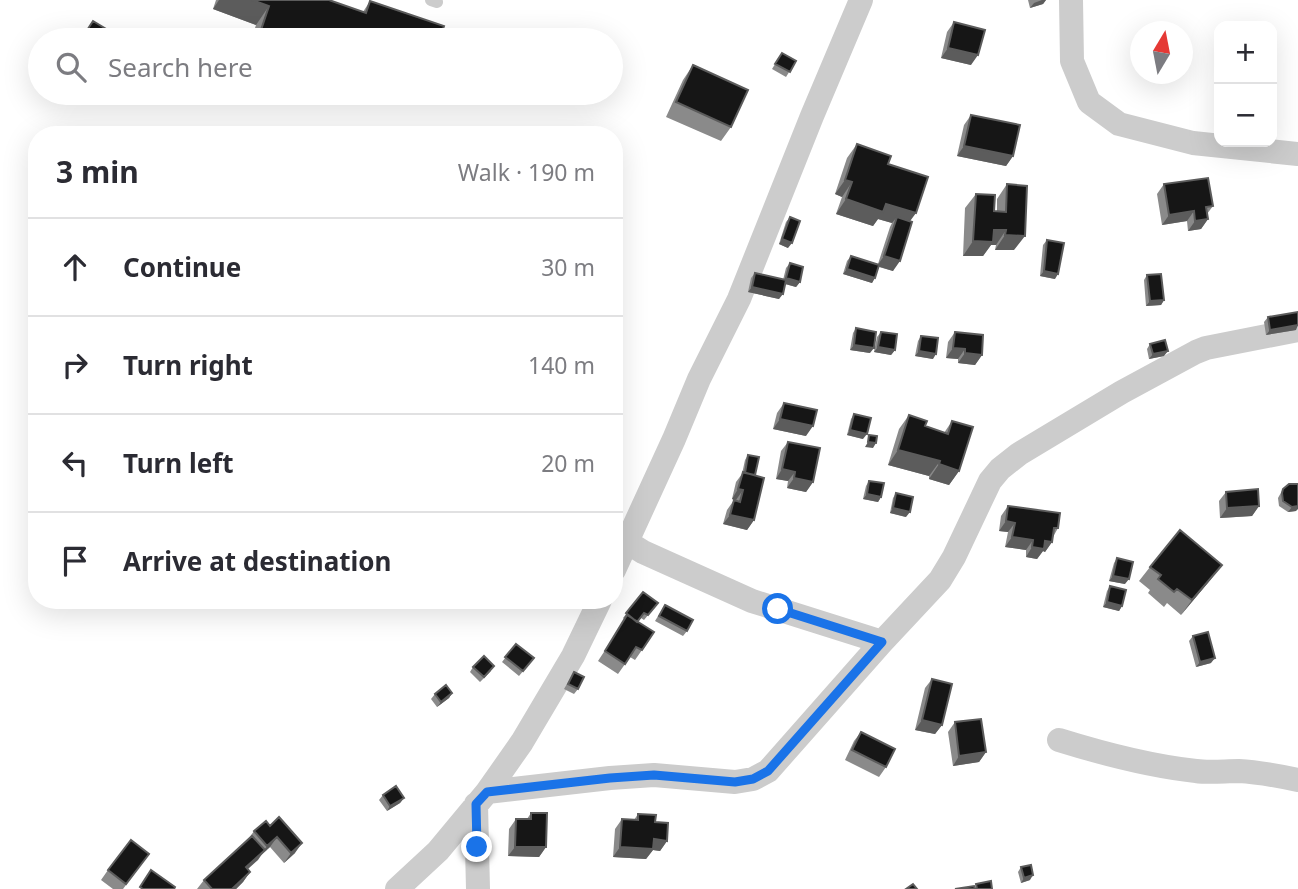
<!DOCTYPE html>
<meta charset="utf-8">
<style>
:root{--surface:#fff;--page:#f2f2f3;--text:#2b2b33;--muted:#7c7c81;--line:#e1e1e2}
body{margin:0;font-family:"Noto Sans",sans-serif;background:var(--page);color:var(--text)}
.controls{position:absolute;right:21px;top:21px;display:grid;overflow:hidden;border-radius:14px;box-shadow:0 7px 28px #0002}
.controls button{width:63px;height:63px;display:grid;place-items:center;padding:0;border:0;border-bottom:2px solid var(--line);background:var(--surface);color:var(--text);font:35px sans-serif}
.compass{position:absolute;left:1130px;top:21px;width:63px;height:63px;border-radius:50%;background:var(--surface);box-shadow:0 7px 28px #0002;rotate:10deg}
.stop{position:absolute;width:21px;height:21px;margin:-16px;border:5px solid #1a73e8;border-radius:50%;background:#fff}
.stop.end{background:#1a73e8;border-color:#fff;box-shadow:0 2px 7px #0008}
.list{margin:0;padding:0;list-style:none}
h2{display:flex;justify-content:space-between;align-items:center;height:91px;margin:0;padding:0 28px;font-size:30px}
h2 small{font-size:23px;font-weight:400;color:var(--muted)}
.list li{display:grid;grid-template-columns:46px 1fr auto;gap:21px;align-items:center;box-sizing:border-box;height:98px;padding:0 28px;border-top:2px solid var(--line)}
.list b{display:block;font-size:26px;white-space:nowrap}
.list em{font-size:23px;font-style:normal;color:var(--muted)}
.icon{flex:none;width:38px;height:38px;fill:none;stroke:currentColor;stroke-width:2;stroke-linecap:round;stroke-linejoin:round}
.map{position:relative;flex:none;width:1298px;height:889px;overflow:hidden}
.search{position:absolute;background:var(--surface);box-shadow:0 7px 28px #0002;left:28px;top:28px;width:595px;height:77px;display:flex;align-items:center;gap:18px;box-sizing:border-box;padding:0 24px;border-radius:38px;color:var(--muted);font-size:26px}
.panel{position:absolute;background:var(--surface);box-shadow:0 7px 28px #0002;left:28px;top:126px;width:595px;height:483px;border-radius:28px}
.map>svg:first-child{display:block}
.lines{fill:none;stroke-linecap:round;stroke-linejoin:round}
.service{stroke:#ccc;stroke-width:12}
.minor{stroke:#ccc;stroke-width:24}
.wall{fill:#8a8a8a}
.shaded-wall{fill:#5c5c5c}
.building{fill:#161616;stroke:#5c5c5c;stroke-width:2}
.route{stroke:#1a73e8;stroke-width:9}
</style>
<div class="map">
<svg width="1298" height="889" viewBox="0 0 1298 889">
<rect width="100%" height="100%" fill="#fff"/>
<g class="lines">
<path class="service" d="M 431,0 L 437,2"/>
<path class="minor" d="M 1071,0 L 1072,61 L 1089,102 L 1119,124 L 1193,143 L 1298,154
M 627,542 L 643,552 L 752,601 L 882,642
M 614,570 L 674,439 L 699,379 L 739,299 L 812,116 L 861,0
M 1059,740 C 1104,754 1149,766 1196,771 C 1210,773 1225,771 1239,771 C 1259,772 1279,776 1298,780
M 487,792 L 610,778 L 654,775 L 735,782 L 753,779 L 768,771 L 882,642 L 940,580 L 954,557 L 990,481 L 1000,469 L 1019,454 L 1122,392 L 1196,352 L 1206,348 L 1298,330
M 476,804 L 478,889
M 397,889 L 438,851 L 487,792 L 522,742 L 573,656 L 600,600"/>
</g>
<path class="wall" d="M 216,0 L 329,0 L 363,12 L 370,1 L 439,40 L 251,40 L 256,25 L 213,9 Z
M 1028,0 L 1046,0 L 1043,4 L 1030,8 Z
M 954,22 L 971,65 L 941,58 L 947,32 Z
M 782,53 L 796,61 L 786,77 L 772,69 Z
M 693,65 L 731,127 L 721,141 L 666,117 L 683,80 Z
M 971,115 L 1013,156 L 1006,166 L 957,156 L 964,125 Z
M 857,144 L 888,164 L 910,221 L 893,271 L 879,267 L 872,283 L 843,274 L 847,261 L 851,256 L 878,264 L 890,227 L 892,223 L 878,219 L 873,226 L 836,214 L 842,197 L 835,194 L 847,158 Z
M 1007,184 L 1014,250 L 995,250 L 996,245 L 991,245 L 983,256 L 963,256 L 965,208 L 976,194 L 994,211 L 997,211 L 997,199 Z
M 1164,184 L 1213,206 L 1207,214 L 1208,219 L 1201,229 L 1188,231 L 1187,221 L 1162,225 L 1157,194 Z
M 790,217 L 788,248 L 779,244 L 786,222 Z
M 1047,240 L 1055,279 L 1040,276 L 1043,245 Z
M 790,263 L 800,282 L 796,287 L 785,284 L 779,299 L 748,292 L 751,278 L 755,273 L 783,280 L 786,268 Z
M 1147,275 L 1164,300 L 1161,305 L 1146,306 L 1144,280 Z
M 1268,317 L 1296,330 L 1266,335 L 1264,322 Z
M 856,328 L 870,353 L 850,350 L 853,333 Z
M 881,332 L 895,350 L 891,355 L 874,352 L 877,337 Z
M 955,332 L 982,355 L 975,365 L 958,363 L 958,359 L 946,358 L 948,342 Z
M 921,336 L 933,359 L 915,356 L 918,341 Z
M 1150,344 L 1164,356 L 1149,359 L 1147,349 Z
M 784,403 L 806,436 L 773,429 L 777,413 Z
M 854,414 L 863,439 L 847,435 L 851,419 Z
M 909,415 L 925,426 L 944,433 L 952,421 L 959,471 L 949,485 L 929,479 L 929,476 L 888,465 L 899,429 Z
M 788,442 L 813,482 L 806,492 L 787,488 L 788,481 L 776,479 L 781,451 Z
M 748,455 L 755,476 L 754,520 L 747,530 L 723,524 L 727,510 L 734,500 L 736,501 L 732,499 L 736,482 L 742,474 L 745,460 Z
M 869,481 L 881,497 L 878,502 L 863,499 L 866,486 Z
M 1283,489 L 1296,511 L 1288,512 L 1279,506 L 1278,498 Z
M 1226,492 L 1259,506 L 1252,516 L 1220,518 L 1219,501 Z
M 896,493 L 906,517 L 890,513 L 893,498 Z
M 1008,506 L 1058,528 L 1053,537 L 1052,542 L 1045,552 L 1043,551 L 1037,559 L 1026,557 L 1026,550 L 1005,547 L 1008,532 L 999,531 L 1001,516 Z
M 1117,558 L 1125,584 L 1109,581 L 1114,563 Z
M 1150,567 L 1211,579 L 1181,615 L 1167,603 L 1164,607 L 1148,593 L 1150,590 L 1139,581 Z
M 1110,586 L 1122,606 L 1119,611 L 1103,607 L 1107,591 Z
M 643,592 L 658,603 L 644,620 L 641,618 L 638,622 L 642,650 L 635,660 L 630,657 L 618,674 L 598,661 L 625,620 L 623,618 Z
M 665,605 L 687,631 L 683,636 L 655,621 Z
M 1193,636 L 1211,663 L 1196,667 L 1189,641 Z
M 516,644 L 534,658 L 519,676 L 502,662 Z
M 473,667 L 491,671 L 480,682 L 470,672 Z
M 574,672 L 578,689 L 574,694 L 564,689 Z
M 932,679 L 942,725 L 935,734 L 915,730 L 925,688 Z
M 452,693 L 449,698 L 437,707 L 431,699 L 435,694 Z
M 955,722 L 986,752 L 979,762 L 953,766 L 948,732 Z
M 861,732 L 886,767 L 879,777 L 845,760 L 854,741 Z
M 383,795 L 404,798 L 400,803 L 387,811 L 379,800 Z
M 531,813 L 546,847 L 539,857 L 508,856 L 509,829 L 516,819 L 527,819 Z
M 638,814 L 655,822 L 667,841 L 660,851 L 653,850 L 646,859 L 613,857 L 615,829 L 622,819 L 634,820 Z
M 266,821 L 295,853 L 284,863 L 270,847 L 247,869 L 250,872 L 243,882 L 236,889 L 197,889 L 204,880 L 247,841 L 254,831 Z
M 149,854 L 123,889 L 113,889 L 101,880 L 108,870 Z
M 1021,867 L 1030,880 L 1021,883 L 1018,872 Z"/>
<path class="shaded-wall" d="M 219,0 L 252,0 L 269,6 L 256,25 L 213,9 Z
M 1042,0 L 1046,0 L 1043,4 L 1030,8 L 1034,3 Z
M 260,33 L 270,37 L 268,40 L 255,40 Z
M 948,48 L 978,55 L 971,65 L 941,58 Z
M 325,93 L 354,93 L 340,97 Z
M 964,146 L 1013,156 L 1006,166 L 957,156 Z
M 845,180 L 852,182 L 842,197 L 835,194 Z
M 846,199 L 886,204 L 916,213 L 905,228 L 897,217 L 892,223 L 878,219 L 873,226 L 836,214 Z
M 1194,211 L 1187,221 L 1162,225 L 1169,215 Z
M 1208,219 L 1201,229 L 1188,231 L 1195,221 Z
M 994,230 L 1006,230 L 996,245 L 991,245 L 983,256 L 963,256 L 973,241 Z
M 1005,235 L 1025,236 L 1014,250 L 995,250 Z
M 782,239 L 792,243 L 788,248 L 779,244 Z
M 884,256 L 900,261 L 893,271 L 877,266 Z
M 847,269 L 875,278 L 872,283 L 843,274 Z
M 1044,271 L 1058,274 L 1055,279 L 1040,276 Z
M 786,278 L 800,282 L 796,287 L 782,283 Z
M 752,287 L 783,294 L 779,299 L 748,292 Z
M 1164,300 L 1161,305 L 1146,306 L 1150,301 Z
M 1298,325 L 1296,330 L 1266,335 L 1270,330 Z
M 854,345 L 874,348 L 870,353 L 850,350 Z
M 878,347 L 895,350 L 891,355 L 874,352 Z
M 953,348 L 965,349 L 958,359 L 946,358 Z
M 919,351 L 936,354 L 933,359 L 915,356 Z
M 1168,351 L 1164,356 L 1149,359 L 1153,354 Z
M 965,353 L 982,355 L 975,365 L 958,363 Z
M 780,419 L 813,426 L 806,436 L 773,429 Z
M 850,430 L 867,434 L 863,439 L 847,435 Z
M 868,442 L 876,443 L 873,448 L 865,447 Z
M 898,450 L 940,461 L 929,476 L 888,465 Z
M 939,464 L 959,471 L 949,485 L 929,479 Z
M 782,469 L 795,472 L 788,481 L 776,479 Z
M 794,478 L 813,482 L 806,492 L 787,488 Z
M 738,489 L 743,490 L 736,500 L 732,499 Z
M 867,494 L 881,497 L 878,502 L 863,499 Z
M 1259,506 L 1252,516 L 1220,518 L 1227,508 Z
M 1298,506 L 1298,509 L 1296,511 L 1288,512 L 1292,507 Z
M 893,508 L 910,512 L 906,517 L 890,513 Z
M 730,515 L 754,520 L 747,530 L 723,524 Z
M 1006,521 L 1015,523 L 1008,532 L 999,531 Z
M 1012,537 L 1033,540 L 1026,550 L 1005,547 Z
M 1045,541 L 1052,542 L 1045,552 L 1043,551 L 1037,559 L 1026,557 L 1032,547 Z
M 1222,565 L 1211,579 L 1181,615 L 1192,600 Z
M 1113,576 L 1129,579 L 1125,584 L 1109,581 Z
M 1107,602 L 1122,606 L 1119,611 L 1103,607 Z
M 1215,658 L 1211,663 L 1196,667 L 1200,662 Z
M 452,693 L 449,698 L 437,707 L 441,702 Z
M 922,720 L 942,725 L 935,734 L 915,730 Z
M 986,752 L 979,762 L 953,766 L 959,756 Z
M 404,798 L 400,803 L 387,811 L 390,806 Z
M 277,837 L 270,847 L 262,854 L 258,860 L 239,877 L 246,867 Z
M 654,839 L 667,841 L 660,851 L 653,850 L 646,859 L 613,857 L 620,847 Z
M 302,843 L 295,853 L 284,863 L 291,853 Z
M 515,847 L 546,847 L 539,857 L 508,856 Z
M 250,872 L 243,882 L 236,889 L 232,889 Z
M 1033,875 L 1030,880 L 1021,883 L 1024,878 Z"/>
<path class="building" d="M 252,0 L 329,0 L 366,13 L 370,1 L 444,26 L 439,40 L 269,40 L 270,37 L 260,33 L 269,6 Z
M 93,21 L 121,38 L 119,40 L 87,40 L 82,38 Z
M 954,22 L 985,30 L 978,55 L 948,48 Z
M 782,53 L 796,61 L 790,72 L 775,64 Z
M 693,65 L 748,90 L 731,127 L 676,102 Z
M 971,115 L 1020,125 L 1013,156 L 964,146 Z
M 857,144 L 891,156 L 888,164 L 928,177 L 916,213 L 886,204 L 883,212 L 846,199 L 852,182 L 845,180 Z
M 1208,178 L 1213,206 L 1206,207 L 1208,219 L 1195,221 L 1194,211 L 1169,215 L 1164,184 Z
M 1007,184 L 1027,186 L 1025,236 L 1005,235 L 1006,230 L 994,230 L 993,242 L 973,241 L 976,194 L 995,195 L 994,211 L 1006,212 Z
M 790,217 L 800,221 L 792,243 L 782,239 Z
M 897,217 L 912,222 L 900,261 L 884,256 Z
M 1047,240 L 1064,243 L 1058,274 L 1044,271 Z
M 851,256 L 879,265 L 875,278 L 847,269 Z
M 790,263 L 803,267 L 800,282 L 786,278 Z
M 755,273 L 786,280 L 783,294 L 752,287 Z
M 1161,274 L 1164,300 L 1150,301 L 1147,275 Z
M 1298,312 L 1298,325 L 1270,330 L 1268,317 Z
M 856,328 L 876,332 L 874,348 L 854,345 Z
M 881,332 L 897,334 L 895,350 L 878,347 Z
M 955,332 L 983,335 L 982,355 L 965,353 L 965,349 L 953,348 Z
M 921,336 L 938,338 L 936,354 L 919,351 Z
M 1165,340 L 1168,351 L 1153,354 L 1150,344 Z
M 784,403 L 817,410 L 813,426 L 780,419 Z
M 854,414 L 871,418 L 867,434 L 850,430 Z
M 909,415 L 927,421 L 925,426 L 948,434 L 952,421 L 973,427 L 959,471 L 939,464 L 940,461 L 898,450 Z
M 869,435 L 877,436 L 876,443 L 868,442 Z
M 788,442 L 820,448 L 813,482 L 794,478 L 795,472 L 782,469 Z
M 748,455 L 759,457 L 755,475 L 745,473 Z
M 743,472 L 764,478 L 754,520 L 730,515 L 734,500 L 740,502 L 743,490 L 738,489 Z
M 869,481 L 884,483 L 881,497 L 867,494 Z
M 1289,484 L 1298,484 L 1298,506 L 1292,507 L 1283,501 L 1282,493 L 1283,489 Z
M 1258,489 L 1259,506 L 1227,508 L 1226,492 Z
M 896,493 L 913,497 L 910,512 L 893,508 Z
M 1008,506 L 1060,513 L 1058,528 L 1054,528 L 1052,542 L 1045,541 L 1044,549 L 1032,547 L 1033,540 L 1012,537 L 1015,523 L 1006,521 Z
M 1180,530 L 1222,565 L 1192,600 L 1177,589 L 1174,592 L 1158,579 L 1161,575 L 1150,567 Z
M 1117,558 L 1133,562 L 1129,579 L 1113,576 Z
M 1110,586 L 1126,590 L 1122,606 L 1107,602 Z
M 643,592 L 658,603 L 648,615 L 644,613 L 637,622 L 626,613 Z
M 665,605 L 693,620 L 687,631 L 659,616 Z
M 627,615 L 654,632 L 642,650 L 636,647 L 625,664 L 605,651 Z
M 1208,632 L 1215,658 L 1200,662 L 1193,636 Z
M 516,644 L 534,658 L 523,671 L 505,657 Z
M 484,656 L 494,666 L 484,677 L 473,667 Z
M 574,672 L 584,677 L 578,689 L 568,684 Z
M 932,679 L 952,684 L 942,725 L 922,720 Z
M 446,685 L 452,693 L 441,702 L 435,694 Z
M 981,719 L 986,752 L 959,756 L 955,722 Z
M 861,732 L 895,749 L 886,767 L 852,750 Z
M 396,786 L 404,798 L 390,806 L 383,795 Z
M 531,813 L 547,813 L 546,847 L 515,847 L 516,819 L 531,819 Z
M 638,814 L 656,815 L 655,822 L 668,823 L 667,841 L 654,839 L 653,849 L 620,847 L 622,819 L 638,820 Z
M 279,817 L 302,843 L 291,853 L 277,837 L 267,846 L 254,831 L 266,821 L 270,826 Z
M 252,836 L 265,850 L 246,867 L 250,872 L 232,889 L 212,889 L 204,880 Z
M 131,840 L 149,854 L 126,884 L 108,870 Z
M 1031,865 L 1033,875 L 1024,878 L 1021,867 Z
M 151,870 L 175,887 L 174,889 L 143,889 L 140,887 Z
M 991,881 L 992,889 L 977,889 L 976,884 Z
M 913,884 L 917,889 L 906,889 Z
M 974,886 L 975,889 L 955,889 Z"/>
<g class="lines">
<path class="route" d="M 477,847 L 476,804 L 487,792 L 610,778 L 654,775 L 735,782 L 753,779 L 768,771 L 882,642 L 778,609"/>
</g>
</svg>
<div class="controls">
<button>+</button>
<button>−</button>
</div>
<svg class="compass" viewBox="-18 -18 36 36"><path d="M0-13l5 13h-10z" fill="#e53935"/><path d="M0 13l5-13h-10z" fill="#7c7c81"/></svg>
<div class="stop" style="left:778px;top:609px"></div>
<div class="stop end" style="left:477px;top:847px"></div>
<div class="search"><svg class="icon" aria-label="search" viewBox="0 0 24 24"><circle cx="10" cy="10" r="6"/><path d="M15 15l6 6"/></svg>Search here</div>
<section class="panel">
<h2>3 min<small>Walk · 190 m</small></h2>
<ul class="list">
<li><svg class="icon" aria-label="ahead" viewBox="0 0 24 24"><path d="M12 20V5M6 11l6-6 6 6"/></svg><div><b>Continue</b></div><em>30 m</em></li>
<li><svg class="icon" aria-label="right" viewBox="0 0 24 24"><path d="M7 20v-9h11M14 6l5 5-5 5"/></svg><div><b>Turn right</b></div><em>140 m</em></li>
<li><svg class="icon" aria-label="left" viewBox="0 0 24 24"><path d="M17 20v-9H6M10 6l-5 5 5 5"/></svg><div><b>Turn left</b></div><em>20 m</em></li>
<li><svg class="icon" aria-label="arrive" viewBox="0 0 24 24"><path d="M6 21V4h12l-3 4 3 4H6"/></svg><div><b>Arrive at destination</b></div></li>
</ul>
</section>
</div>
